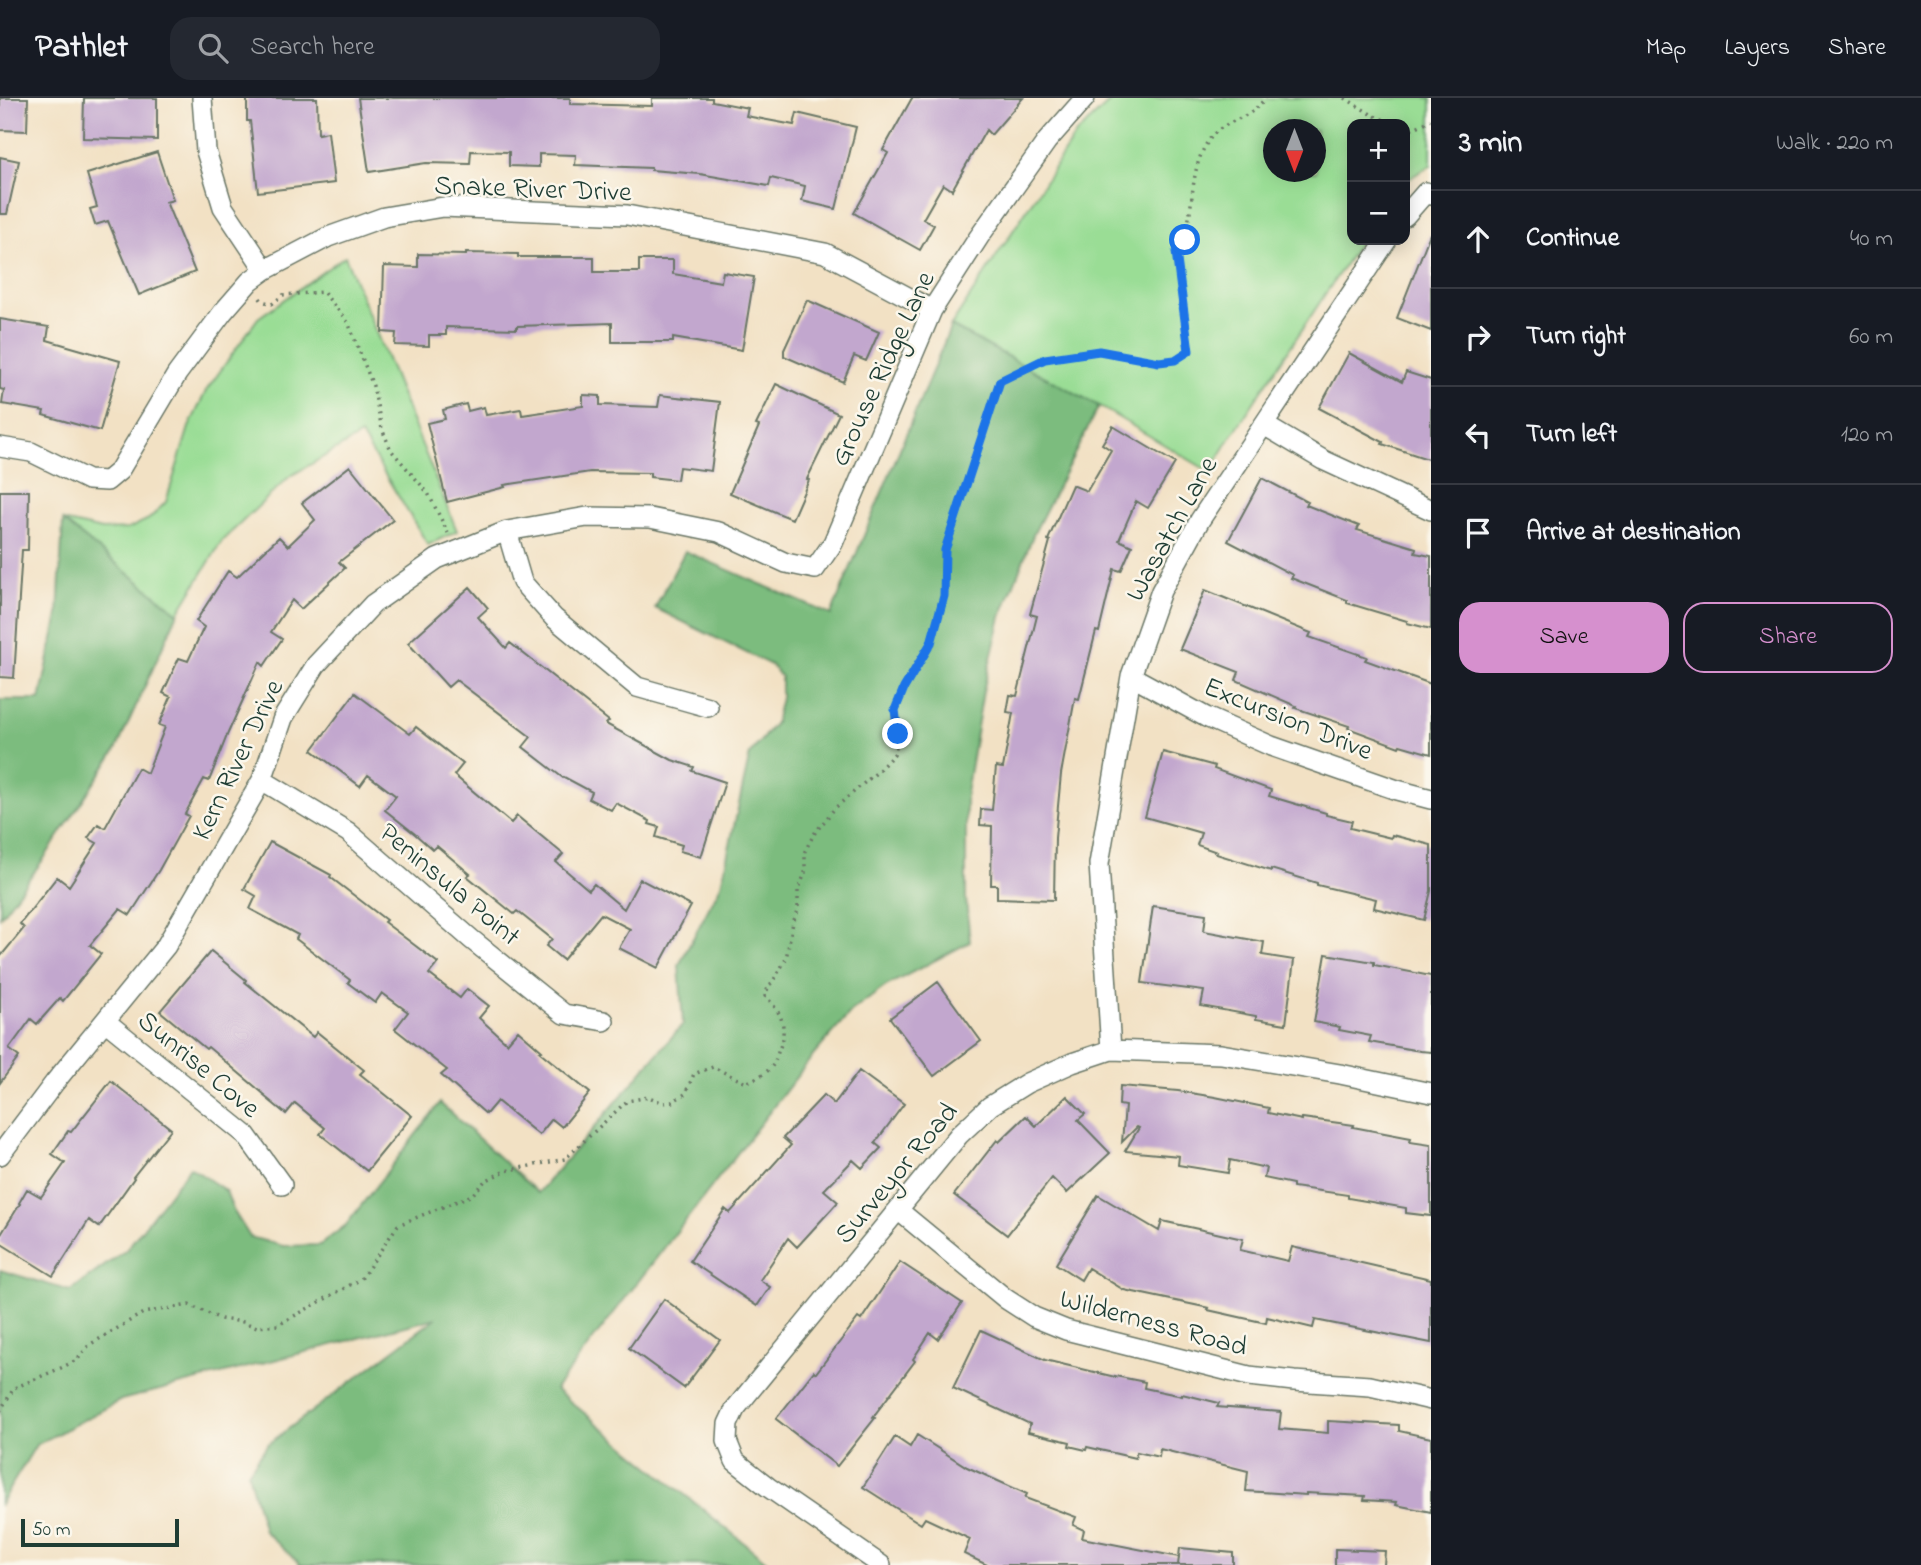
<!DOCTYPE html>
<meta charset="utf-8">
<style>
:root{--surface:#171b24;--page:#242831;--text:#f1f3f6;--muted:#9ea1a6;--line:#363941;--accent:#d690ce}
body{margin:0;font-family:"Indie Flower",sans-serif;background:var(--page);color:var(--text)}
.controls{position:absolute;right:21px;top:21px;display:grid;overflow:hidden;border-radius:14px;box-shadow:0 4px 18px #0003}
.controls button{width:63px;height:63px;display:grid;place-items:center;padding:0;border:0;border-bottom:2px solid var(--line);background:var(--surface);color:var(--text);font:35px sans-serif}
.compass{position:absolute;left:1263px;top:21px;width:63px;height:63px;border-radius:50%;background:var(--surface);box-shadow:0 4px 18px #0003;rotate:180deg}
.scale{position:absolute;left:21px;bottom:18px;width:158px;box-sizing:border-box;padding-left:7px;border:4px solid #1f3d34;border-top:0;font-size:19px;line-height:24px;white-space:nowrap;color:#1f3d34;-webkit-text-stroke:5px #fbf7ec;paint-order:stroke}
.stop{position:absolute;width:21px;height:21px;margin:-16px;border:5px solid #1a73e8;border-radius:50%;background:#fff}
.stop.end{background:#1a73e8;border-color:#fff;box-shadow:0 2px 7px #0008}
.list{margin:0;padding:0;list-style:none}
h2{display:flex;justify-content:space-between;align-items:center;height:91px;margin:0;padding:0 28px;font-size:30px}
h2 small{font-size:23px;font-weight:400;color:var(--muted)}
.list li{display:grid;grid-template-columns:46px 1fr auto;gap:21px;align-items:center;box-sizing:border-box;height:98px;padding:0 28px;border-top:2px solid var(--line)}
.list b{display:block;font-size:26px;white-space:nowrap}
.list em{font-size:23px;font-style:normal;color:var(--muted)}
.actions{display:flex;gap:14px;padding:21px 28px}
.actions a{flex:1;padding:16px 0;border:2px solid var(--accent);border-radius:21px;text-align:center;font-size:24px;color:var(--accent)}
.actions .main{background:var(--accent);color:#111}
.icon{flex:none;width:38px;height:38px;fill:none;stroke:currentColor;stroke-width:2;stroke-linecap:round;stroke-linejoin:round}
.map{position:relative;flex:none;width:1431px;height:1467px;overflow:hidden}
header{display:flex;align-items:center;gap:42px;box-sizing:border-box;height:98px;padding:0 35px;background:var(--surface);border-bottom:2px solid var(--line)}
header strong{font-size:33px}
nav{display:flex;gap:38px;margin-inline-start:auto;font-size:24px}
.search{width:490px;height:63px;background:var(--page);display:flex;align-items:center;gap:18px;box-sizing:border-box;padding:0 24px;border-radius:21px;color:var(--muted);font-size:26px}
main{display:flex}
aside{flex:1;background:var(--surface)}
.map>svg:first-child{display:block}
.green{fill:#9add95;stroke:#5c8d64;stroke-width:2;fill-rule:evenodd}
.forest{fill:#7bbc7e;stroke:#4d7c59;stroke-width:2}
.building{fill:#c2a7ce}
.lines{fill:none;stroke-linecap:round;stroke-linejoin:round}
.minor-casing{stroke:#697666;stroke-width:22}
.path{stroke:#697666;stroke-width:3.5;stroke-dasharray:2 5;stroke-linecap:butt}
.minor{stroke:#fff;stroke-width:19}
.route{stroke:#1a73e8;stroke-width:9}
.labels{text-anchor:middle;stroke-width:5;stroke-linejoin:round;paint-order:stroke}
.street-label{font-size:28px;fill:#1f3d34;stroke:#fbf7ec}
</style>
<header>
<strong>Pathlet</strong>
<div class="search"><svg class="icon" aria-label="search" viewBox="0 0 24 24"><circle cx="10" cy="10" r="6"/><path d="M15 15l6 6"/></svg>Search here</div>
<nav><a>Map</a><a>Layers</a><a>Share</a></nav>
</header>
<main>
<div class="map">
<svg width="1431" height="1467" viewBox="0 0 1431 1467">
<rect width="100%" height="100%" fill="#fbf7ec"/>
<filter id="ink" filterUnits="userSpaceOnUse"><feTurbulence type="fractalNoise" baseFrequency=".0143" numOctaves="2"/><feDisplacementMap in="SourceGraphic" scale="14" xChannelSelector="R" yChannelSelector="G"/><feConvolveMatrix kernelMatrix="1 2 1 2 8 2 1 2 1" color-interpolation-filters="sRGB"/></filter>
<filter id="wash" filterUnits="userSpaceOnUse"><feTurbulence type="fractalNoise" baseFrequency=".00686" numOctaves="4" result="noise"/><feDisplacementMap in="SourceGraphic" scale="28" xChannelSelector="R" yChannelSelector="G"/><feGaussianBlur stdDeviation="1.57" result="paint"/><feColorMatrix in="noise" values="0 0 0 0 0 0 0 0 0 0 0 0 0 0 0 0 0 1.4 0 .05"/><feComposite in="paint" operator="in"/></filter>
<g filter="url(#wash)">
<rect width="100%" height="100%" fill="#f2e1c4"/>
<path class="green" d="M 1114,0 L 1431,0 L 1431,67 L 1405,83 L 1405,26 L 1352,26 L 1352,142 L 1361,142 L 1231,339 L 1210,374 L 1099,308 L 951,228 L 1076,36 ZM 1274,32 L 1316,32 L 1316,74 L 1274,74 Z
M 345,158 L 457,433 L 428,447 L 361,337 L 289,379 L 222,443 L 178,515 L 63,423 L 102,432 L 128,431 L 149,421 L 166,404 L 189,329 L 206,293 L 258,220 Z"/>
<path class="forest" d="M 951,228 L 1099,308 L 1034,435 L 1001,519 L 983,593 L 966,695 L 966,801 L 970,844 L 886,888 L 851,914 L 812,959 L 555,1291 L 771,1467 L 301,1467 L 264,1433 L 248,1375 L 267,1347 L 436,1220 L 121,1302 L 36,1347 L 0,1406 L 0,1172 L 70,1193 L 126,1152 L 190,1069 L 226,1093 L 233,1112 L 250,1139 L 283,1148 L 320,1147 L 346,1127 L 440,1005 L 538,1095 L 683,926 L 679,867 L 721,787 L 750,656 L 775,625 L 781,600 L 781,579 L 771,567 L 655,510 L 685,453 L 831,517 Z
M 63,423 L 178,515 L 116,652 L 43,762 L 0,819 L 0,602 L 40,602 L 58,517 Z"/>
<g id="blocks">
<path class="building" d="M 0,0 L 28,0 L 27,33 L 0,32 Z
M 84,0 L 157,0 L 157,42 L 83,40 Z
M 247,0 L 317,0 L 318,36 L 328,34 L 334,85 L 258,94 L 250,23 L 247,23 Z
M 358,0 L 570,0 L 570,6 L 652,8 L 652,0 L 712,0 L 712,3 L 748,10 L 746,18 L 794,27 L 797,15 L 856,29 L 836,111 L 802,103 L 805,88 L 771,80 L 769,88 L 700,76 L 651,72 L 651,70 L 575,67 L 576,57 L 539,56 L 539,69 L 509,68 L 509,54 L 471,53 L 470,66 L 426,65 L 369,74 Z
M 912,0 L 1023,0 L 991,37 L 986,32 L 952,92 L 943,86 L 923,121 L 934,127 L 920,152 L 854,115 L 888,55 L 883,52 Z
M 157,54 L 173,102 L 166,104 L 195,174 L 139,197 L 108,123 L 95,127 L 90,111 L 97,109 L 87,76 Z
M 0,59 L 19,63 L 7,116 L 0,116 Z
M 1430,136 L 1431,136 L 1431,233 L 1397,220 Z
M 466,155 L 518,156 L 518,159 L 594,159 L 594,174 L 639,174 L 639,162 L 673,162 L 673,176 L 721,184 L 723,174 L 754,179 L 742,252 L 673,240 L 673,244 L 612,244 L 612,225 L 517,228 L 517,231 L 446,229 L 446,237 L 429,237 L 429,248 L 395,247 L 396,235 L 382,234 L 384,168 L 418,169 L 418,156 L 466,157 Z
M 807,202 L 879,234 L 866,263 L 854,258 L 843,284 L 784,258 L 784,252 Z
M 0,221 L 49,229 L 47,242 L 120,263 L 100,333 L 43,317 L 44,313 L 2,306 L 4,292 L 0,291 Z
M 1349,255 L 1402,284 L 1406,274 L 1431,282 L 1431,362 L 1382,346 L 1383,344 L 1319,310 Z
M 776,286 L 839,316 L 807,381 L 809,382 L 792,421 L 730,395 L 759,328 L 756,327 Z
M 583,297 L 600,298 L 600,307 L 658,309 L 660,297 L 720,304 L 711,373 L 679,369 L 677,382 L 650,379 L 650,375 L 590,374 L 504,387 L 505,389 L 447,404 L 427,325 L 445,321 L 443,312 L 466,306 L 468,313 L 484,309 L 486,317 L 521,311 L 522,317 L 583,308 Z
M 1113,328 L 1175,365 L 1148,410 L 1136,403 L 1119,442 L 1132,448 L 1121,473 L 1114,471 L 1099,534 L 1096,533 L 1079,601 L 1075,600 L 1061,676 L 1055,740 L 1054,802 L 997,800 L 997,787 L 991,787 L 992,728 L 980,727 L 981,711 L 992,712 L 996,669 L 1003,670 L 1013,615 L 1007,614 L 1010,597 L 1017,598 L 1037,518 L 1030,516 L 1050,443 L 1048,442 L 1072,387 L 1087,393 L 1111,352 L 1102,346 Z
M 350,368 L 393,422 L 339,464 L 345,470 L 301,511 L 292,502 L 271,534 L 282,541 L 264,568 L 260,564 L 228,635 L 209,683 L 204,681 L 185,716 L 189,718 L 159,772 L 130,817 L 120,811 L 90,847 L 101,856 L 63,903 L 60,900 L 37,926 L 31,921 L 9,951 L 19,959 L 0,985 L 0,859 L 24,830 L 20,826 L 57,779 L 69,788 L 97,745 L 88,740 L 98,726 L 105,730 L 138,670 L 147,675 L 165,629 L 159,627 L 171,599 L 163,595 L 179,560 L 188,563 L 204,529 L 196,523 L 228,473 L 237,479 L 279,439 L 288,448 L 315,422 L 302,405 Z
M 1262,380 L 1308,404 L 1306,407 L 1359,428 L 1357,432 L 1416,450 L 1415,455 L 1431,458 L 1431,531 L 1407,525 L 1407,523 L 1347,505 L 1347,502 L 1291,480 L 1293,477 L 1228,443 Z
M 0,393 L 29,393 L 28,452 L 22,452 L 14,580 L 0,579 Z
M 470,489 L 488,510 L 478,519 L 506,550 L 510,545 L 609,623 L 606,626 L 672,662 L 694,669 L 692,673 L 725,684 L 701,759 L 680,753 L 682,747 L 656,739 L 659,729 L 649,726 L 650,723 L 616,705 L 611,712 L 589,701 L 592,694 L 564,679 L 563,680 L 523,649 L 531,639 L 456,582 L 448,589 L 408,545 Z
M 1205,492 L 1311,535 L 1309,539 L 1367,559 L 1365,562 L 1431,586 L 1431,656 L 1400,647 L 1399,649 L 1348,630 L 1349,628 L 1295,610 L 1296,608 L 1236,582 L 1239,574 L 1180,551 Z
M 355,595 L 410,636 L 416,629 L 463,666 L 454,677 L 511,725 L 517,718 L 563,756 L 556,764 L 589,792 L 594,786 L 624,811 L 640,781 L 691,808 L 658,870 L 619,850 L 630,831 L 601,816 L 563,862 L 546,848 L 552,841 L 517,813 L 514,816 L 467,778 L 470,776 L 437,748 L 433,752 L 415,736 L 385,712 L 396,698 L 368,677 L 360,688 L 312,652 Z
M 1163,654 L 1215,668 L 1214,671 L 1271,692 L 1269,698 L 1326,715 L 1326,717 L 1352,723 L 1350,730 L 1391,740 L 1392,737 L 1431,747 L 1431,793 L 1424,822 L 1374,810 L 1376,801 L 1317,787 L 1317,785 L 1271,771 L 1271,773 L 1216,756 L 1217,754 L 1197,747 L 1201,735 L 1145,719 Z
M 270,744 L 331,777 L 330,779 L 386,822 L 384,824 L 438,865 L 429,876 L 460,900 L 467,891 L 489,908 L 479,920 L 507,945 L 518,932 L 542,953 L 540,954 L 590,995 L 562,1029 L 552,1021 L 539,1037 L 497,1003 L 486,1016 L 441,977 L 447,972 L 395,931 L 408,914 L 382,895 L 375,905 L 348,885 L 350,882 L 296,841 L 298,837 L 250,811 L 256,798 L 244,791 Z
M 1153,808 L 1206,816 L 1204,833 L 1264,844 L 1262,857 L 1294,862 L 1286,926 L 1256,921 L 1256,918 L 1201,908 L 1204,893 L 1142,885 Z
M 211,853 L 246,882 L 245,884 L 313,939 L 317,934 L 364,972 L 360,976 L 412,1018 L 367,1073 L 320,1036 L 325,1030 L 295,1005 L 286,1016 L 264,998 L 265,997 L 208,949 L 206,951 L 160,913 Z
M 1326,856 L 1374,864 L 1374,867 L 1431,878 L 1431,954 L 1420,953 L 1369,944 L 1371,938 L 1339,932 L 1340,929 L 1314,924 Z
M 938,884 L 981,943 L 934,978 L 890,920 Z
M 859,973 L 904,1006 L 875,1045 L 881,1050 L 862,1070 L 853,1062 L 824,1092 L 838,1104 L 797,1149 L 788,1140 L 760,1182 L 770,1189 L 757,1208 L 690,1163 L 725,1111 L 730,1115 L 791,1047 L 783,1040 L 824,997 L 834,1006 Z
M 111,983 L 171,1031 L 133,1079 L 134,1080 L 99,1129 L 89,1122 L 53,1178 L 0,1145 L 0,1138 L 20,1106 L 19,1105 L 27,1091 L 41,1099 L 65,1065 L 52,1056 L 68,1033 L 71,1034 Z
M 1120,988 L 1178,993 L 1215,999 L 1269,1010 L 1268,1015 L 1302,1022 L 1302,1020 L 1354,1027 L 1353,1029 L 1411,1040 L 1410,1044 L 1431,1047 L 1431,1118 L 1406,1115 L 1406,1110 L 1348,1100 L 1348,1097 L 1293,1089 L 1293,1086 L 1264,1080 L 1266,1070 L 1230,1062 L 1228,1075 L 1178,1067 L 1179,1058 L 1125,1053 L 1139,1030 L 1137,1029 L 1122,1044 L 1125,1008 L 1119,1007 Z
M 1067,998 L 1085,1016 L 1078,1022 L 1110,1055 L 1067,1095 L 1052,1080 L 1007,1137 L 954,1097 L 997,1042 L 999,1044 L 1026,1018 L 1036,1028 Z
M 1098,1097 L 1159,1133 L 1162,1123 L 1243,1141 L 1240,1152 L 1288,1163 L 1292,1149 L 1431,1181 L 1431,1245 L 1315,1222 L 1313,1230 L 1267,1219 L 1266,1225 L 1208,1212 L 1209,1210 L 1124,1192 L 1088,1170 L 1081,1182 L 1056,1166 Z
M 900,1164 L 962,1205 L 938,1241 L 930,1235 L 913,1261 L 915,1263 L 873,1319 L 875,1320 L 837,1368 L 776,1321 L 814,1273 L 816,1275 L 858,1220 L 861,1222 Z
M 664,1201 L 720,1242 L 684,1290 L 629,1250 Z
M 981,1232 L 1045,1262 L 1115,1279 L 1115,1278 L 1145,1284 L 1144,1290 L 1182,1298 L 1182,1296 L 1219,1305 L 1217,1309 L 1281,1314 L 1279,1331 L 1328,1335 L 1328,1323 L 1399,1327 L 1399,1333 L 1431,1340 L 1431,1414 L 1396,1407 L 1397,1404 L 1364,1402 L 1365,1398 L 1306,1395 L 1306,1397 L 1246,1393 L 1248,1373 L 1160,1351 L 1159,1359 L 1137,1354 L 1135,1360 L 1087,1349 L 1086,1352 L 1069,1348 L 1070,1344 L 1028,1334 L 1030,1326 L 953,1290 Z
M 917,1337 L 967,1369 L 1027,1396 L 1025,1400 L 1076,1419 L 1073,1427 L 1084,1432 L 1082,1440 L 1179,1459 L 1178,1467 L 987,1467 L 964,1456 L 970,1441 L 925,1420 L 921,1426 L 863,1389 L 895,1339 L 910,1349 Z
M 1180,1450 L 1233,1455 L 1233,1467 L 1178,1467 Z
M 1335,1451 L 1385,1453 L 1384,1467 L 1335,1467 Z"/>
</g>
</g>
<g filter="url(#ink)">
<use href="#blocks" fill-opacity="0" stroke="#697666" stroke-width="2"/>
<g class="lines">
<g class="minor-casing">
<path id="minor" d="M 202,0 L 206,53 L 223,109 L 265,172
M 1405,118 L 1426,94 L 1431,97
M 1264,327 L 1323,362 L 1431,412
M 0,349 L 31,354 L 88,382 L 107,383 L 119,373 L 177,276 L 223,214 L 250,183 L 265,172 L 328,139 L 384,119 L 443,109 L 627,117 L 825,155 L 932,212
M 507,433 L 522,484 L 554,520 L 637,589 L 708,609
M 1131,578 L 1206,619 L 1271,648 L 1397,692 L 1431,701
M 262,682 L 348,734 L 471,841 L 564,916 L 604,923
M 105,923 L 246,1037 L 282,1087
M 1111,952 L 1099,766 L 1131,578 L 1161,493 L 1200,422 L 1387,142
M 0,1057 L 55,984 L 166,848 L 262,682 L 283,620 L 316,567 L 373,506 L 437,461 L 507,433 L 587,419 L 650,420 L 719,434 L 786,465 L 815,471 L 833,445 L 932,212 L 979,139 L 1047,43 L 1085,0
M 898,1112 L 1006,1201 L 1034,1219 L 1066,1232 L 1249,1278 L 1294,1283 L 1370,1288 L 1431,1302
M 881,1467 L 768,1389 L 735,1363 L 727,1343 L 728,1326 L 735,1311 L 959,1037 L 990,1008 L 1027,985 L 1072,965 L 1111,952 L 1221,956 L 1340,976 L 1431,995"/>
</g>
<path class="path" d="M 1345,0 L 1374,18 L 1396,26
M 1405,30 L 1410,32 L 1431,22
M 260,200 L 262,203 L 272,206 L 283,197 L 323,194 L 348,224 L 373,288 L 382,331 L 391,352 L 428,395 L 448,435
M 0,1313 L 14,1290 L 63,1269 L 78,1261 L 89,1247 L 143,1215 L 189,1207 L 221,1221 L 243,1224 L 257,1229 L 278,1227 L 361,1181 L 398,1127 L 472,1097 L 485,1083 L 505,1073 L 565,1061 L 627,1003 L 649,999 L 663,1005 L 672,1004 L 685,996 L 694,976 L 713,969 L 746,985 C 755,980 767,976 773,967 C 776,963 777,956 779,952 C 788,928 782,915 765,898 L 769,887 L 772,885 L 786,861 L 793,824 L 798,813 L 798,793 L 805,775 L 805,753 L 814,736 L 835,710 L 876,675 L 895,655 L 898,636 L 895,612 L 904,590 L 931,545 L 944,497 L 945,451 L 1001,283 L 1045,261 L 1099,252 L 1159,264 L 1175,262 L 1189,253 L 1176,154 C 1200,120 1183,72 1213,37 C 1224,25 1242,21 1254,12 C 1258,8 1262,4 1266,0"/>
<use href="#minor" class="minor"/>
</g>
</g>
<g class="lines" filter="url(#ink)">
<path class="route" d="M 898,636 L 895,612 L 904,590 L 931,545 L 944,498 L 945,452 L 1000,283 L 1045,261 L 1099,253 L 1159,264 L 1175,262 L 1189,253 L 1176,154 L 1185,142"/>
</g>
<g class="labels">
<g class="street-label">
<text transform="translate(533 89) rotate(2)" y="10">Snake River Drive</text>
<text transform="translate(881 270) rotate(-65)" y="10">Grouse Ridge Lane</text>
<text transform="translate(1170 430) rotate(-61)" y="10">Wasatch Lane</text>
<text transform="translate(1289 619) rotate(22)" y="10">Excursion Drive</text>
<text transform="translate(236 661) rotate(-64)" y="10">Kern River Drive</text>
<text transform="translate(451 785) rotate(40)" y="10">Peninsula Point</text>
<text transform="translate(200 965) rotate(40)" y="10">Sunrise Cove</text>
<text transform="translate(895 1074) rotate(-50)" y="10">Surveyor Road</text>
<text transform="translate(1154 1223) rotate(15)" y="10">Wilderness Road</text>
</g>
</g>
</svg>
<div class="controls">
<button>+</button>
<button>−</button>
</div>
<svg class="compass" viewBox="-18 -18 36 36"><path d="M0-13l5 13h-10z" fill="#e53935"/><path d="M0 13l5-13h-10z" fill="#9ea1a6"/></svg>
<div class="scale">50 m</div>
<div class="stop" style="left:1185px;top:142px"></div>
<div class="stop end" style="left:898px;top:636px"></div>
</div>
<aside>
<h2>3 min<small>Walk · 220 m</small></h2>
<ul class="list">
<li><svg class="icon" aria-label="ahead" viewBox="0 0 24 24"><path d="M12 20V5M6 11l6-6 6 6"/></svg><div><b>Continue</b></div><em>40 m</em></li>
<li><svg class="icon" aria-label="right" viewBox="0 0 24 24"><path d="M7 20v-9h11M14 6l5 5-5 5"/></svg><div><b>Turn right</b></div><em>60 m</em></li>
<li><svg class="icon" aria-label="left" viewBox="0 0 24 24"><path d="M17 20v-9H6M10 6l-5 5 5 5"/></svg><div><b>Turn left</b></div><em>120 m</em></li>
<li><svg class="icon" aria-label="arrive" viewBox="0 0 24 24"><path d="M6 21V4h12l-3 4 3 4H6"/></svg><div><b>Arrive at destination</b></div></li>
</ul>
<div class="actions"><a class="main">Save</a><a>Share</a></div>
</aside>
</main>
